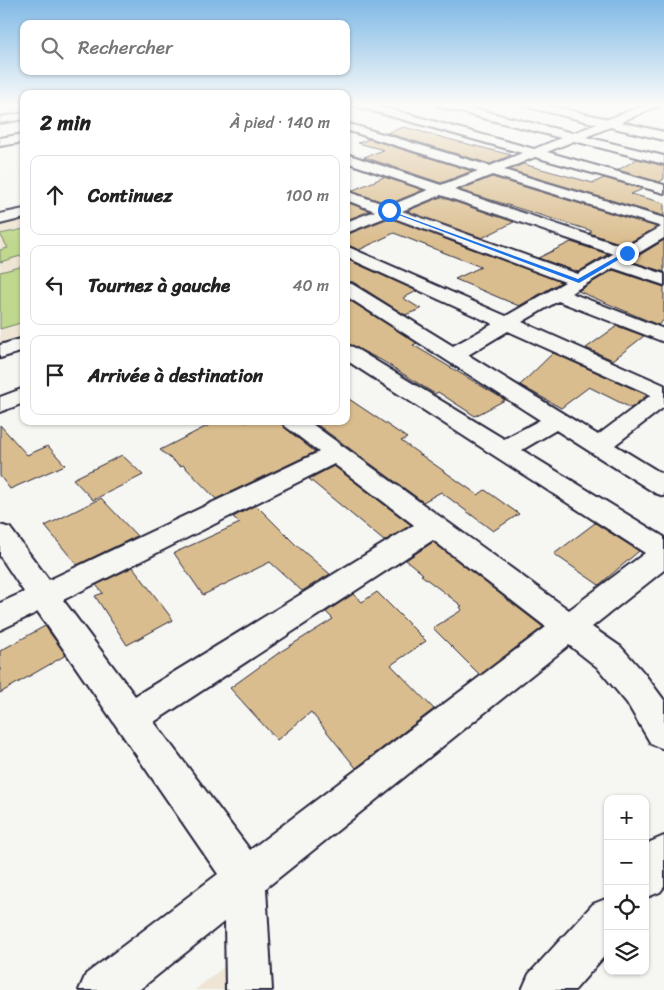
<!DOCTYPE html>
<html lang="fr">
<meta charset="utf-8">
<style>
:root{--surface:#fff;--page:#f2f2f2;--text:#222;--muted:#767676;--line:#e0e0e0}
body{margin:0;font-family:Sriracha,sans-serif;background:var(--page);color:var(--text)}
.controls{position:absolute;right:15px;bottom:15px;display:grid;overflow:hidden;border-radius:10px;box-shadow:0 1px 4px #0004}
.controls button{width:45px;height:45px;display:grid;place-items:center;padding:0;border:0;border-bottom:1px solid var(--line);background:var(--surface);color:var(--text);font:25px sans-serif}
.stop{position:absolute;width:15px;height:15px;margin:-11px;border:4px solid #1a73e8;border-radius:50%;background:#fff}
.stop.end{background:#1a73e8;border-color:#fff;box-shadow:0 1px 5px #0008}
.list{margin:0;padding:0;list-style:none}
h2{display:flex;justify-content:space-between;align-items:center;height:65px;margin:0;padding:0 20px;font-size:21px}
h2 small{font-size:16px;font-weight:400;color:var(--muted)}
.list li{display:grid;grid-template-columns:32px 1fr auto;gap:15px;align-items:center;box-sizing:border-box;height:80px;margin:0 10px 10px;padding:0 10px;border:1px solid var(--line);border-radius:10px}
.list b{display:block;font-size:19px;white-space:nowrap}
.list em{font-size:16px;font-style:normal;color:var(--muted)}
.icon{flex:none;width:28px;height:28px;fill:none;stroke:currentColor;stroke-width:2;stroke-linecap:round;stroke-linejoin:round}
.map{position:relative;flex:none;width:664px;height:990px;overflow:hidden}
.search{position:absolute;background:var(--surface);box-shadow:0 1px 4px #0004;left:20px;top:20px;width:330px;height:55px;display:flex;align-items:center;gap:12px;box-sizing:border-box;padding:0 18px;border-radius:10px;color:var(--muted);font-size:19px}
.panel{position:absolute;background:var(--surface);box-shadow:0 1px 4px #0004;left:20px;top:90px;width:330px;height:335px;border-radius:10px}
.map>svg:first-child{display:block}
.built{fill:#eee5d4}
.green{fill:#bfd88e;stroke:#707d64}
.building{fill:#dabd8e;stroke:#22223b}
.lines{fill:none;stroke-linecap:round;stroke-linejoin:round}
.minor-casing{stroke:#22223b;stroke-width:4}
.minor{fill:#f6f6f2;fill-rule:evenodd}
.route{fill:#1a73e8}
</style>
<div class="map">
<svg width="664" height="990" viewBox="0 0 664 990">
<rect width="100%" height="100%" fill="#f6f6f2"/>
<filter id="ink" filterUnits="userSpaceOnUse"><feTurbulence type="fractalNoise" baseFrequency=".02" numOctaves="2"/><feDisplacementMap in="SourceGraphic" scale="10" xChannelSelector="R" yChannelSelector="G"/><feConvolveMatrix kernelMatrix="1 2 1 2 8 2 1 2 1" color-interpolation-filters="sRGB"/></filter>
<g filter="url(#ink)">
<path class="built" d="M 24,219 L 24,339 L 0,347 L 0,225 Z
M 231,961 L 230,990 L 195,990 Z"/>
<path class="green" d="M 24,229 L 24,255 L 0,262 L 0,250 L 8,248 L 0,234 Z
M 24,266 L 24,322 L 0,329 L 0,272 Z"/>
<path class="building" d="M 404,127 L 456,141 L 511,155 L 490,164 L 387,133 Z
M 369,139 L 472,171 L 441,183 L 364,157 L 384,150 L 358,143 Z
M 637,159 L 664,166 L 664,179 L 659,182 L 618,170 Z
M 523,164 L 593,183 L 604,178 L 643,189 L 631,194 L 664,203 L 664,216 L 510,170 Z
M 384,177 L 423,190 L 389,204 L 351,191 Z
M 492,177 L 657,227 L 625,245 L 589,233 L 592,231 L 459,190 Z
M 441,197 L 514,222 L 482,238 L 407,211 Z
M 346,202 L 370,211 L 346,220 Z
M 389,218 L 561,282 L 519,306 L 455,279 L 481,267 L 394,233 L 359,250 L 346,244 L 346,235 Z
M 664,240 L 664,272 L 630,261 Z
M 571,242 L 608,254 L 578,272 L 538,258 Z
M 346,259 L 417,291 L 403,298 L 421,309 L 405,315 L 353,282 L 346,281 Z
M 613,270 L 664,287 L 664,320 L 658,325 L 578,291 Z
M 346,298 L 417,343 L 413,345 L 505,400 L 475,416 L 438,392 L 435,394 L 381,360 L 346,343 Z
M 617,326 L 644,336 L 613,360 L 586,348 Z
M 553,353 L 647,395 L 631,408 L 589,387 L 561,408 L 520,385 Z
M 346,397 L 407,438 L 401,441 L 478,495 L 485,490 L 519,514 L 493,531 L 441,492 L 423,502 L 312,421 L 346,421 Z
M 217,421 L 280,421 L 284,427 L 315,452 L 216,499 L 183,465 L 180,466 L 160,450 Z
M 0,425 L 27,455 L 48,446 L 65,465 L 10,489 L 0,476 Z
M 122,455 L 143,475 L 93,500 L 73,479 Z
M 334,466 L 411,525 L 384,541 L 309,479 Z
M 101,498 L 137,536 L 77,565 L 45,526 Z
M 256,505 L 296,545 L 330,574 L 302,591 L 270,562 L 203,595 L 174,553 L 240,523 L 233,517 Z
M 595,523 L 639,551 L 599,585 L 554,554 Z
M 433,542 L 543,627 L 480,675 L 433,628 L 462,610 L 460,607 L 462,606 L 421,575 L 423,574 L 406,560 Z
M 133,567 L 173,620 L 127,645 L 95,596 L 103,593 L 96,585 Z
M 377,592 L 426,641 L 391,665 L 434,709 L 356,768 L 311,712 L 277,740 L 230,688 L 280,652 L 333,619 L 326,612 L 353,594 L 362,602 Z
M 45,626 L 66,655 L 0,693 L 0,651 Z"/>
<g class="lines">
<g class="minor-casing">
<path id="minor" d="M 354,104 L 371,104 L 534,149 L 561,138 L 437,106 L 436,104 L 454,104 L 573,133 L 597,124 L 524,106 L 523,104 L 542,104 L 608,119 L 648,104 L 662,104 L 621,122 L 664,132 L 664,140 L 610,127 L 586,137 L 664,156 L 664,164 L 574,141 L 547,152 L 664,185 L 664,193 L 535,157 L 504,170 L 664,218 L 664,238 L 625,261 L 664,274 L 664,285 L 613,268 L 571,293 L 664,329 L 664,342 L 558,301 L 522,322 L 664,385 L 664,407 L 615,445 L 664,475 L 664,496 L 655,493 L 556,430 L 522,450 L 664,537 L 664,570 L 592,627 L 621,647 L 644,673 L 664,700 L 664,749 L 651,744 L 627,703 L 597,667 L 569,645 L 266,888 L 272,990 L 226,990 L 225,921 L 139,990 L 79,990 L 86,974 L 218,874 L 38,612 L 0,630 L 0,603 L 24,592 L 0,556 L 0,525 L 10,528 L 49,580 L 319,452 L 285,426 L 282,421 L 308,421 L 569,610 L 645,553 L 346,360 L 346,345 L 353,347 L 504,439 L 540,420 L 346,296 L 346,283 L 352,284 L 453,346 L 493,324 L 346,257 L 346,246 L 506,316 L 565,282 L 389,216 L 346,233 L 346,222 L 375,211 L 346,200 L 346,191 L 389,206 L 428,190 L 346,162 L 346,154 L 441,185 L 478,171 L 346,130 L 346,123 L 490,166 L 522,153 L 355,106 ZM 492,175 L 659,226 L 661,227 L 625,247 L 454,190 ZM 441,195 L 613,254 L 578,274 L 402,211 ZM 508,331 L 651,395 L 598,435 L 468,355 ZM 334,464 L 414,525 L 135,696 L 63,600 ZM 433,540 L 546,627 L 250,850 L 154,722 Z
M 24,113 L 24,119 L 0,123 L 0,117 Z
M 24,134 L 24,142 L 0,146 L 0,138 Z
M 24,209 L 24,218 L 0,224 L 0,214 Z
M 24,338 L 24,351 L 0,358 L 0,345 Z
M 24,388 L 24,403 L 0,412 L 0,397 Z
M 664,836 L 664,887 L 660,892 L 645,898 L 645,846 L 650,842 Z
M 608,898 L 608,952 L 575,990 L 522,990 L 529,974 L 593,904 Z"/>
</g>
<use href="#minor" class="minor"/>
</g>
</g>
<linearGradient id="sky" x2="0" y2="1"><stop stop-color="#80b9e6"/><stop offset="0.43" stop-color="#fbfbf9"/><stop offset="1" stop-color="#fbfbf9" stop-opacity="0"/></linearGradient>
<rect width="664" height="243" fill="url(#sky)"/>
<path class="route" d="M 388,210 L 578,279 L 625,252 L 630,253 L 579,283 L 388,211 Z"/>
</svg>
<div class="controls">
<button>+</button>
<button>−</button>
<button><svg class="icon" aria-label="locate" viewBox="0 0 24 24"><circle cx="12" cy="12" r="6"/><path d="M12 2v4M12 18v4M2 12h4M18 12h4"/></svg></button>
<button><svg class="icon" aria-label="layers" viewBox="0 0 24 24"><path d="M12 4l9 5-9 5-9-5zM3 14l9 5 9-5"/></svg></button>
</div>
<div class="stop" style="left:389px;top:210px"></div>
<div class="stop end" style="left:627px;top:253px"></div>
<div class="search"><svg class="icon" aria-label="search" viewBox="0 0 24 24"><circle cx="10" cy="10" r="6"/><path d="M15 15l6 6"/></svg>Rechercher</div>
<section class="panel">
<h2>2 min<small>À pied · 140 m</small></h2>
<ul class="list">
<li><svg class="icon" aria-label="ahead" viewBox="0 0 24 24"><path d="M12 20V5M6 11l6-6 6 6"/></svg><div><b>Continuez</b></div><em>100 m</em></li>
<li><svg class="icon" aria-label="left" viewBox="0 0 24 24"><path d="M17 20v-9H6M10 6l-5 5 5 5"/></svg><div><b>Tournez à gauche</b></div><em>40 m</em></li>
<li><svg class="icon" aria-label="arrive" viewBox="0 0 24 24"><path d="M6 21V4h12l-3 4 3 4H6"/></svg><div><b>Arrivée à destination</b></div></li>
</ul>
</section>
</div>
